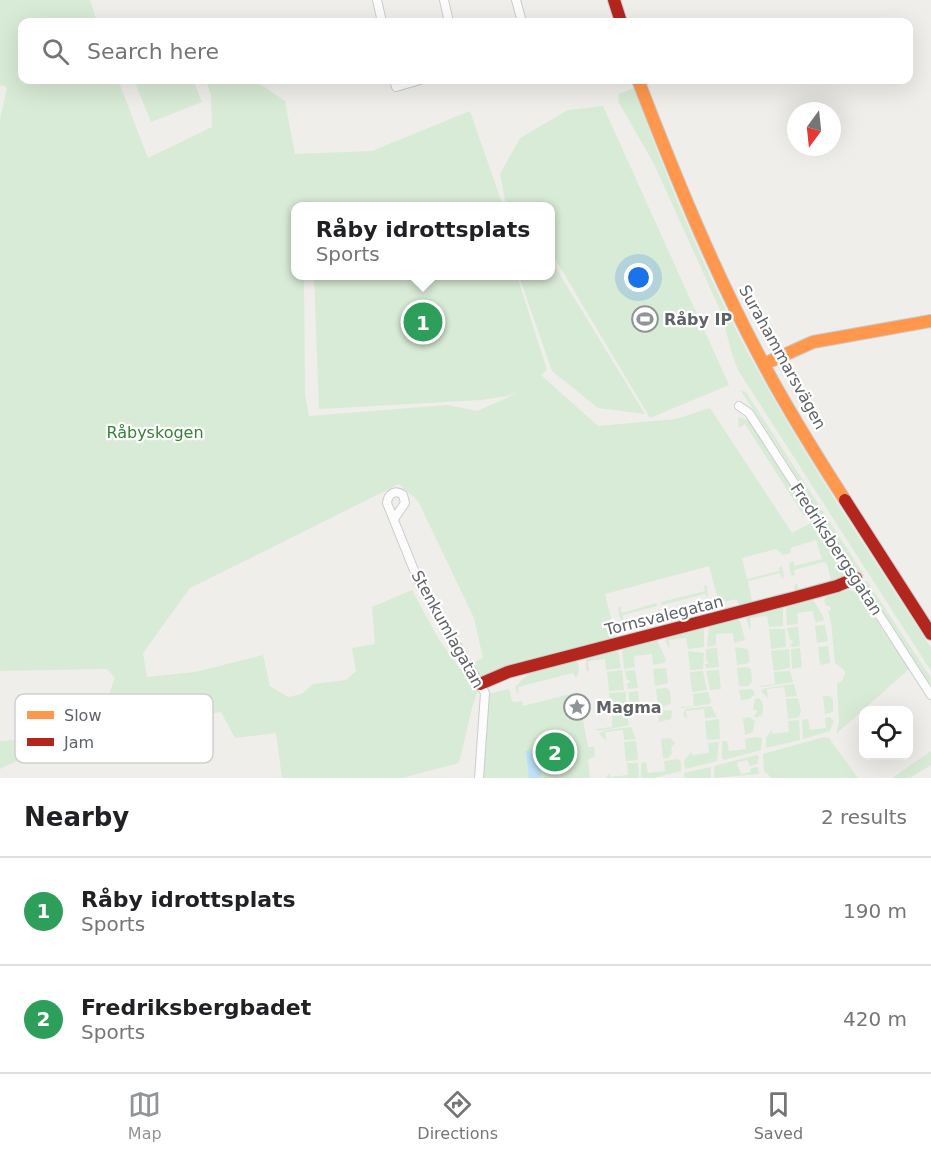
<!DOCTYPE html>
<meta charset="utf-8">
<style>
:root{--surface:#fff;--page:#f6f6f6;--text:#202124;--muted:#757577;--line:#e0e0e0;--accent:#919496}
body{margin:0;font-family:"DejaVu Sans",sans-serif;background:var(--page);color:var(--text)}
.controls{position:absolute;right:18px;bottom:18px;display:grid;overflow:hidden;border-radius:12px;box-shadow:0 6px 24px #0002}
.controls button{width:54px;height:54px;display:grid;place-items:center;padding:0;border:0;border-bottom:2px solid var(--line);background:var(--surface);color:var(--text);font:30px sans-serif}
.compass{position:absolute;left:787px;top:102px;width:54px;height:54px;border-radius:50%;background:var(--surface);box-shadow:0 6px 24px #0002;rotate:195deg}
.you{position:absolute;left:639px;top:278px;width:21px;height:21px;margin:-15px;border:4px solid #fff;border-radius:50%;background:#1a73e8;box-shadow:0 0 0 9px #1a73e833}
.badge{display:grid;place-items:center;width:39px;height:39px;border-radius:50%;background:var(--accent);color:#fff;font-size:20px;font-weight:700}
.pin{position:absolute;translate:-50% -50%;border:3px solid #fff;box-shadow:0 2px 6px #0006}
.popup{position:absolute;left:291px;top:202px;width:264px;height:78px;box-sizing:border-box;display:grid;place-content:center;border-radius:12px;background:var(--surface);filter:drop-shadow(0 2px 4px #0005);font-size:20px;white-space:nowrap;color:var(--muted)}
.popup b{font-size:22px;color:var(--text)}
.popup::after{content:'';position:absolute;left:50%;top:100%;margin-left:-12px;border:12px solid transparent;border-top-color:var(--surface)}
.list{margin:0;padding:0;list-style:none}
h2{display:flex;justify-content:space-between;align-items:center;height:78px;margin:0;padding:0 24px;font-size:26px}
h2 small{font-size:20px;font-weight:400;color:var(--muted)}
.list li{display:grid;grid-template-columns:39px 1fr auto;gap:18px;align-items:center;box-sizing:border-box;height:108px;padding:0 24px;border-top:2px solid var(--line)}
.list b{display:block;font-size:22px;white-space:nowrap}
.list p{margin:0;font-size:20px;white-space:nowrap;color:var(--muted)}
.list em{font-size:20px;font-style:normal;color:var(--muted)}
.icon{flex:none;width:33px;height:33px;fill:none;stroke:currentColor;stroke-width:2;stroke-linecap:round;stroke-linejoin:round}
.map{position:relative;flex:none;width:931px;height:778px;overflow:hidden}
.search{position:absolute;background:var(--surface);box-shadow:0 6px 24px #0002;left:18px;right:18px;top:18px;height:66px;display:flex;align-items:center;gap:15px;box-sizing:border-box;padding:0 21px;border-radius:12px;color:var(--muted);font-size:22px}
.sheet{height:294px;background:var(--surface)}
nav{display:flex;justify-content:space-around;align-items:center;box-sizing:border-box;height:84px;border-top:2px solid var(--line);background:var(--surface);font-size:16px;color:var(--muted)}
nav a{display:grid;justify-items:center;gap:3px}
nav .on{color:var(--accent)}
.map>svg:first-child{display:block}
.green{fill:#d8ebd6;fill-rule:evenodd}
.water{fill:#bfe0f9}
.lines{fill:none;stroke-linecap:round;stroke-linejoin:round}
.street-casing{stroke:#cbcccc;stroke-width:10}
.slow-casing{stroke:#cacacb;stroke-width:14}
.jam-casing{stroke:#cacacb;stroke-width:14}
.street{stroke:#fdfcfc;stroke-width:8}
.slow{stroke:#ff974d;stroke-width:12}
.jam{stroke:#b3261e;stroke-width:12}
.labels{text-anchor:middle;stroke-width:4.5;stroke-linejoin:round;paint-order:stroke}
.poi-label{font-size:16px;font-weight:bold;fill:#5f6368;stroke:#fff;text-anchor:start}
.street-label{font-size:16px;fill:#5f6368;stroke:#fff}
.park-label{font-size:16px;fill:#348238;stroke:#fff}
.key{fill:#fff;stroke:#cfd0d2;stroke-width:1.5}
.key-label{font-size:16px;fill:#5f6368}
</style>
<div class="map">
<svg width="931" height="778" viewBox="0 0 931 778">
<rect width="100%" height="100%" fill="#efeeea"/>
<path class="green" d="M 0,0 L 90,0 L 97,22 L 22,22 L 22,80 L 118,80 L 148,158 L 212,127 L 211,96 L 206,80 L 254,80 L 285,101 L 295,154 L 372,151 L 470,111 L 503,206 L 296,206 L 296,276 L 304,276 L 305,394 L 309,416 L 447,405 L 477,411 L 509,397 L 518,391 L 508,396 L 481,400 L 319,409 L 314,276 L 517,276 L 547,370 L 541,375 L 598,426 L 676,419 L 710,408 L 792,533 L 811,523 L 815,524 L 845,567 L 845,570 L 842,578 L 795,591 L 794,586 L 797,583 L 798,589 L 831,580 L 827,564 L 823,562 L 794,570 L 795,576 L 791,575 L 789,565 L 791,562 L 793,561 L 795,566 L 822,559 L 816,540 L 790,548 L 791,553 L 783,555 L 776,549 L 742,558 L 747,579 L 779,571 L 780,566 L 782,567 L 784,576 L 782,579 L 780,573 L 748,581 L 752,601 L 787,592 L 788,594 L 723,611 L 723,608 L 739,605 L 737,599 L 719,603 L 709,566 L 605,594 L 616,639 L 483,675 L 472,708 L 459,763 L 402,778 L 282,778 L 276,733 L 235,738 L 221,712 L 144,725 L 129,740 L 108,748 L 92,739 L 115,678 L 107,669 L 0,671 L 0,120 L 7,87 L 0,85 ZM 399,484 L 418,501 L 474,618 L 483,658 L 460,669 L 438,638 L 412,590 L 372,607 L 375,644 L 352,648 L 356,671 L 346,680 L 313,684 L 302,694 L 288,697 L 270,686 L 263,655 L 195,672 L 147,677 L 143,653 L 190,588 Z
M 134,80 L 193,80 L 202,102 L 151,122 Z
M 634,88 C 666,177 701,263 745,347 C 800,451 867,549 931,648 L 931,671 L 738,370 L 732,354 L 721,312 L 654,164 L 618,101 L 619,94 Z
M 603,106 L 729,385 L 650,418 L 551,252 L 550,206 L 514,206 L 505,200 L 500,174 L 520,138 L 568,110 Z
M 551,260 L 645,414 L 598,408 L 552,371 L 519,276 L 550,276 Z
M 741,391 L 746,392 L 864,575 L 862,578 Z
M 738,417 L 747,419 L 751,422 L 807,510 L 806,515 L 804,516 L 745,424 L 739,428 Z
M 867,581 L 931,678 L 931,686 L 864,582 Z
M 704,585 L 707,586 L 708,598 L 705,594 L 662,605 L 661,602 L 705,591 Z
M 848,590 L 857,592 L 909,669 L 836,734 L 839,722 L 837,683 L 841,682 L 845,674 L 844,670 L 835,663 L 831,622 L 828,611 L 831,610 L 830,606 L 826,606 L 824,600 L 827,596 Z
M 812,598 L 824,618 L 823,621 L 815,622 L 813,611 L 797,613 L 798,624 L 787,625 L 786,605 Z
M 656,603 L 657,606 L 623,615 L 623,621 L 620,619 L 618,607 L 620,607 L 622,613 Z
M 783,606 L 783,626 L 769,627 L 767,616 L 750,618 L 751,629 L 749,628 L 746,618 L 749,616 Z
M 735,619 L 740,621 L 745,640 L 734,643 L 733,633 L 716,634 L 716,645 L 707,647 L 709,627 Z
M 825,625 L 828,641 L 817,643 L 815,626 Z
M 704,627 L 704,647 L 688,649 L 686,638 L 669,640 L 670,650 L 665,640 L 666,637 Z
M 798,627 L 800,646 L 792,647 L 790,644 L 793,643 L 792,640 L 790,640 L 787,628 Z
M 769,629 L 785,629 L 786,647 L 771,649 Z
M 657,640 L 666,660 L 664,663 L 653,665 L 652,654 L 634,656 L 635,667 L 624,669 L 622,649 Z
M 747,645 L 750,661 L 746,664 L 737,665 L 735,647 L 747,649 Z
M 828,646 L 830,663 L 820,665 L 818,647 Z
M 717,648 L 719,667 L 706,668 L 705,664 L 708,664 L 708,661 L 706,661 L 706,649 Z
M 800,648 L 802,667 L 792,669 L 791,649 Z
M 789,649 L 790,668 L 774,671 L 771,651 Z
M 618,650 L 621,668 L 606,670 L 605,659 L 588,661 L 589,672 L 586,670 L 586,658 Z
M 688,651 L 704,653 L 703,669 L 690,670 Z
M 574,661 L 578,662 L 579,672 L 577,677 L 575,677 L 573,673 L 518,687 L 519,693 L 517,693 L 515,687 L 528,674 Z
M 747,667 L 751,669 L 752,682 L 748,686 L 739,686 L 737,668 Z
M 666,668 L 668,683 L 655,686 L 653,669 Z
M 622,670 L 624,690 L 609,691 L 607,672 Z
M 635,670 L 638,688 L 628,689 L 627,683 L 630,683 L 629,680 L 627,680 L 625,671 Z
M 719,670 L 721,689 L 710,690 L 706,671 Z
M 703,671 L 707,690 L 692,692 L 690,672 Z
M 790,671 L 793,682 L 762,687 L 759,686 L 775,684 L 774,672 Z
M 794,684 L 797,696 L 786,697 L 784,687 L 767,689 L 768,698 L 761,692 L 763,689 L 767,688 Z
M 667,688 L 670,691 L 671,704 L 658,708 L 656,689 Z
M 509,689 L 512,701 L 516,702 L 522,701 L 523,706 L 578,692 L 588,747 L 594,747 L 595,756 L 588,760 L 590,778 L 481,778 L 488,694 Z
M 752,689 L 755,694 L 749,699 L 741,700 L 739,690 Z
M 638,691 L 640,711 L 629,712 L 629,692 Z
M 626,692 L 626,712 L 611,714 L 609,693 Z
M 708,692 L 711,702 L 709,704 L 683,708 L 678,707 L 694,706 L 693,694 Z
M 823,696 L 830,696 L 833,699 L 833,712 L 825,714 Z
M 759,698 C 765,703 763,709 762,715 L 756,718 L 753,716 L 756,714 L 757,710 L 753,710 L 755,699 Z
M 798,698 L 801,711 L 799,717 L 788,719 L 786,699 Z
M 711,706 L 717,717 L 705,718 L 704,709 L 686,711 L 687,720 L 683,714 L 686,709 Z
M 670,710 L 672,711 L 671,719 L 659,722 L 658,711 Z
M 627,714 L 629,725 L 599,731 L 595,729 L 593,719 L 595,729 L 612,727 L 612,716 Z
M 749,717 L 755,721 L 753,732 L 745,735 L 743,718 Z
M 830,717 L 834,721 L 830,731 L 803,739 L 802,720 L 808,719 L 810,730 L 826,728 L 825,718 Z
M 719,719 L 720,739 L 707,740 L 705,721 Z
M 799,720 L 800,740 L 766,748 L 766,738 L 772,730 L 772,734 L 789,732 L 788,721 Z
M 631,727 L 636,739 L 624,740 L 623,730 L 605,732 L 606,741 L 599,733 L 607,730 Z
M 755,737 L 762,738 L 761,750 L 724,760 L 722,758 L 722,741 L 727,741 L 729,751 L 746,749 L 745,739 Z
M 824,737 L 829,738 L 858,778 L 772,778 L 764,771 L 763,754 Z
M 670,738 L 675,743 L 671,748 L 672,753 L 668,758 L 663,758 L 661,739 Z
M 14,740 L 21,746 L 19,760 L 0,769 L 0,741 Z
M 636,741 L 638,760 L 626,761 L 624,742 Z
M 719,742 L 717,761 L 685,769 L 684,761 L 691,752 L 692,755 L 709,753 L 708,743 Z
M 931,751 L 931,765 L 910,778 L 892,778 Z
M 757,755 L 759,757 L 757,764 L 750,766 L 747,760 L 738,762 L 737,765 L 741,774 L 750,772 L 751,768 L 758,767 L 759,774 L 714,778 L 714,766 Z
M 678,759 L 681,762 L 681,771 L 654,778 L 641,778 L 641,763 L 646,762 L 648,773 L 665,771 L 664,761 Z
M 627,763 L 638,763 L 639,778 L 606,778 L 609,773 L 610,777 L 628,775 Z
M 711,767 L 711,778 L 685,778 L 684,773 Z"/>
<path class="water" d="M 538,750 L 541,778 L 529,778 L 526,751 Z"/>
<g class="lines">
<g class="street-casing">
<path id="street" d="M 377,0 L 382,22
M 444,0 L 449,22
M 516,0 L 522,22
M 394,80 L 396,87 L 420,80
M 739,406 L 749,413 L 931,695
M 394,519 L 405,503 L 403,495 C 395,489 388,494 387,503 L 418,580 L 485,693 L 479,778"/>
</g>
<g class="slow-casing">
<path id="slow" d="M 638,80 C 675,176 714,272 763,363 C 788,410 816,455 845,500
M 764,364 L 813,342 L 931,321"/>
</g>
<g class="jam-casing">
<path id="jam" d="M 614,0 L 621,22
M 845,500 L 931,634
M 480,684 L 508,672 L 793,598 L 837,586 L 856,578"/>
</g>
<use href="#street" class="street"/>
<use href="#slow" class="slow"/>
<use href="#jam" class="jam"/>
</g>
<defs>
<g id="stadium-ring" transform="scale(1.35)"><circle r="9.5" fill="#fff" stroke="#919496" stroke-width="1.5"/><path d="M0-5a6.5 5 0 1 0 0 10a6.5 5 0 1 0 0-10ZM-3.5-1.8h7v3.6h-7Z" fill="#919496"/></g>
<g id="sight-ring" transform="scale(1.35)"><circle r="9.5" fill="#fff" stroke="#919496" stroke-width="1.5"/><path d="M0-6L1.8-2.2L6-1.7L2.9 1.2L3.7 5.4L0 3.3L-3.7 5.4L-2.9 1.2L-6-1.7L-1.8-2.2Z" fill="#919496"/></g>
</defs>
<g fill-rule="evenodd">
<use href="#stadium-ring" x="645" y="319"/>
<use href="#sight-ring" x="577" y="707"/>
</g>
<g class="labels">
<g class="poi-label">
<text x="664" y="325">Råby IP</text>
<text x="596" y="713">Magma</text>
</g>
<g class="street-label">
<text transform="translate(783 357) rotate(61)" y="6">Surahammarsvägen</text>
<text transform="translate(837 549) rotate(57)" y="6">Fredriksbergsgatan</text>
<text transform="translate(664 615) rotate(-14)" y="6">Tornsvalegatan</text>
<text transform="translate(448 629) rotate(61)" y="6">Stenkumlagatan</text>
</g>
<g class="park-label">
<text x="155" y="438">Råbyskogen</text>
</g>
</g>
<rect x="15" y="694" width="198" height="69" rx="9" class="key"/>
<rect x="27" y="711" width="27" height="8" fill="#ff974d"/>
<rect x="27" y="738" width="27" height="8" fill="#b3261e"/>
<g class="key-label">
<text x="64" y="721">Slow</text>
<text x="64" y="748">Jam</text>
</g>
</svg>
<div class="controls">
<button><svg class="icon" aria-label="locate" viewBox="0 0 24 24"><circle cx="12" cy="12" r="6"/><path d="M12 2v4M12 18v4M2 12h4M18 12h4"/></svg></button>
</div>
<svg class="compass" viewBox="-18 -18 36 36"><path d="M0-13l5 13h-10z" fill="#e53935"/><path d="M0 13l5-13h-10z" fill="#757577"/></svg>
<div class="you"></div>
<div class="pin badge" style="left:423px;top:322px;background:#2e9e5b">1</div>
<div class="popup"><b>Råby idrottsplats</b>Sports</div>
<div class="pin badge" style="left:555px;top:752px;background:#2e9e5b">2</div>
<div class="search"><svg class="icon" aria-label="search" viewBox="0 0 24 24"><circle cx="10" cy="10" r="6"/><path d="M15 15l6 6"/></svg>Search here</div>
</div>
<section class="sheet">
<h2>Nearby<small>2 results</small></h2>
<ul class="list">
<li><span class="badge" style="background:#2e9e5b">1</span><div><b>Råby idrottsplats</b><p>Sports</p></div><em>190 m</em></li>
<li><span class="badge" style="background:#2e9e5b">2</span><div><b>Fredriksbergbadet</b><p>Sports</p></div><em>420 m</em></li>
</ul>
</section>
<nav>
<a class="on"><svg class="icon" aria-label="map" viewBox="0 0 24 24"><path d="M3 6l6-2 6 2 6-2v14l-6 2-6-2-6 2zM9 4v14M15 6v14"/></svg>Map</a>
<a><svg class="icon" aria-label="directions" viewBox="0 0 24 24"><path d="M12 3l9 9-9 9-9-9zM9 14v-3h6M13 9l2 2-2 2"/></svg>Directions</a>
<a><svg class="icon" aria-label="saved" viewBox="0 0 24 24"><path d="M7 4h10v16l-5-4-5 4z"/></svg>Saved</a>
</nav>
